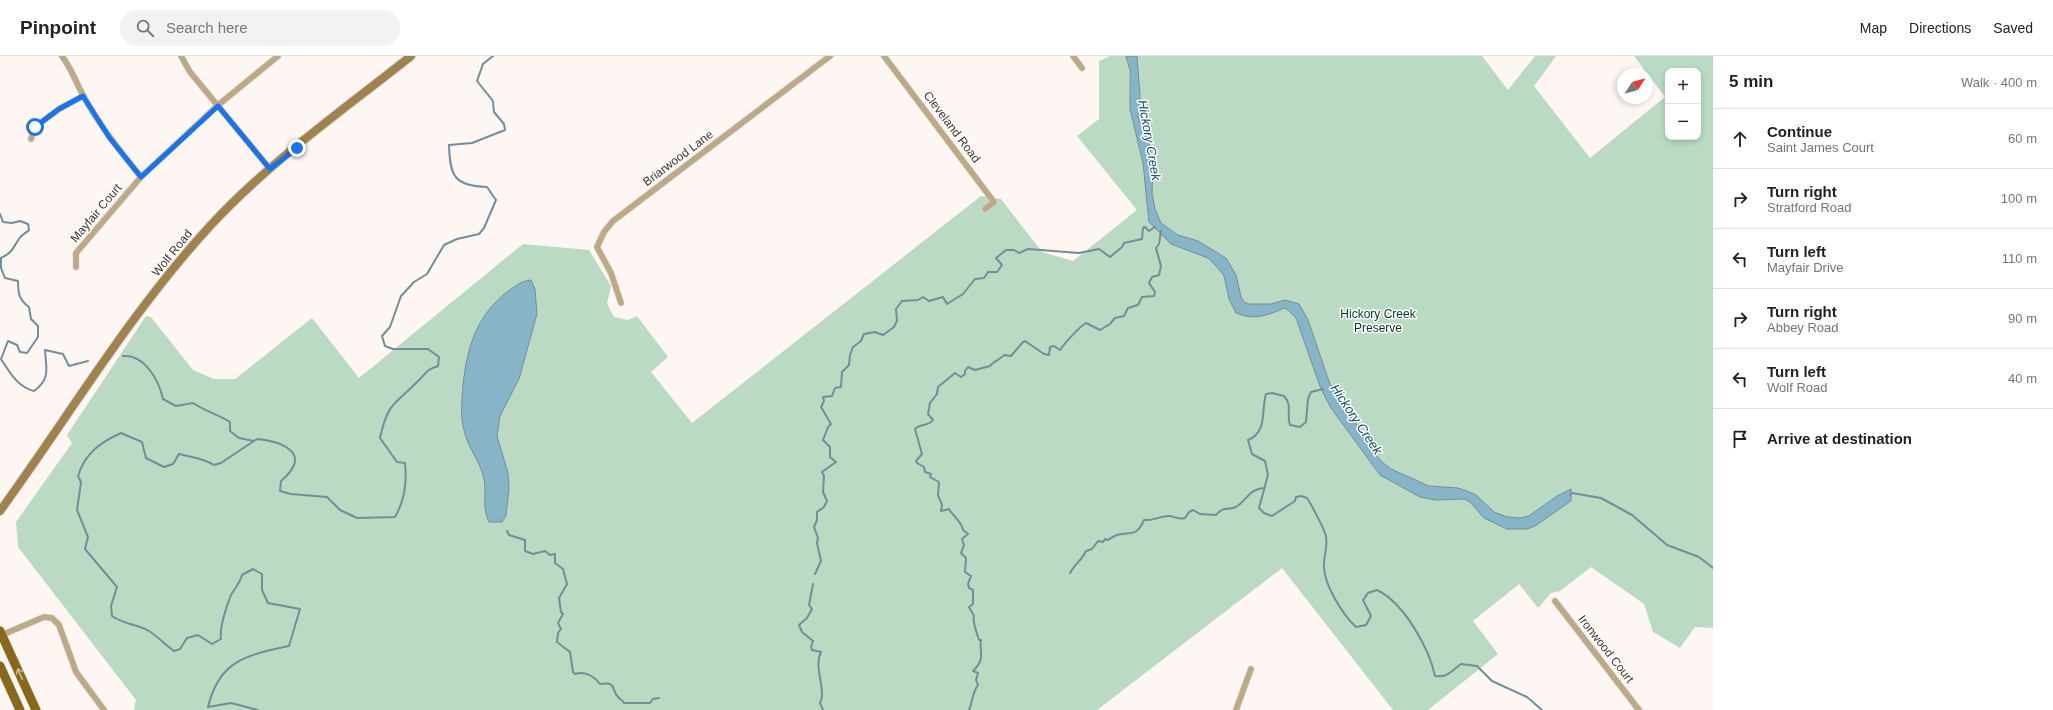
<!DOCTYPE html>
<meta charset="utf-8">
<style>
:root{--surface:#fff;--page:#f2f2f2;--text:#222;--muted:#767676;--line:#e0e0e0}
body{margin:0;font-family:Helvetica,sans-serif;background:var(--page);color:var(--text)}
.controls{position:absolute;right:12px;top:12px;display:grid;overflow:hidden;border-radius:8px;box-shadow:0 2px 6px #0003}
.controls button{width:36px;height:36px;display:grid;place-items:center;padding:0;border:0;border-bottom:1px solid var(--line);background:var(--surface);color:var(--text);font:20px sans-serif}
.compass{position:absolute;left:1617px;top:12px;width:36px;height:36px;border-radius:50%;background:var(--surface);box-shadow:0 2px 6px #0003;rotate:54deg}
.stop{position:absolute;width:12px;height:12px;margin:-9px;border:3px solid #1a73e8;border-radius:50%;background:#fff}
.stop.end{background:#1a73e8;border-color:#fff;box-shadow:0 1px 4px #0008}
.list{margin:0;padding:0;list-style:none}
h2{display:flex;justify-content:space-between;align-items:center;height:52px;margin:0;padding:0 16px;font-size:17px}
h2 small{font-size:13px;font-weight:400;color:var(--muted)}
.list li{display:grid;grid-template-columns:26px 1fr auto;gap:12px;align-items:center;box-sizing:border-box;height:60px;padding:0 16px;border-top:1px solid var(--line)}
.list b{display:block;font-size:15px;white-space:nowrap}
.list p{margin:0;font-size:13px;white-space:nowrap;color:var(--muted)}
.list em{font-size:13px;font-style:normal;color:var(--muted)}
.icon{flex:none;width:22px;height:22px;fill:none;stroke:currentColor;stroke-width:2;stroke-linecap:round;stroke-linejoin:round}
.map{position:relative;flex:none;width:1713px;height:654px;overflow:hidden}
header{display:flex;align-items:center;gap:24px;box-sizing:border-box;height:56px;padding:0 20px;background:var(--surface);border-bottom:1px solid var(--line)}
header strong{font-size:19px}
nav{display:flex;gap:22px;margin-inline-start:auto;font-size:14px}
.search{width:280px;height:36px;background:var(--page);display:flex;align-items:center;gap:10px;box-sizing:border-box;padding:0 14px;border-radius:16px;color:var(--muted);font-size:15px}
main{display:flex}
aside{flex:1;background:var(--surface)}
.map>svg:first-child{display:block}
.green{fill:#badac3;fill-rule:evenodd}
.water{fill:#88b4c8;stroke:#738e99}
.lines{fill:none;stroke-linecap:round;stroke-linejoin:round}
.stream{stroke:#738e99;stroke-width:2}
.street-casing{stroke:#dbd3ce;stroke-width:7}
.secondary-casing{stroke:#dbd3ce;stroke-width:10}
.primary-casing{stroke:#dbd3ce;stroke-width:10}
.street{stroke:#bcaa87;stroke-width:5.5}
.secondary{stroke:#9f834f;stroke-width:8}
.primary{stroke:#89681e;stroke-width:9}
.oneway{stroke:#cabb9a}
.route{stroke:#1a73e8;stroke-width:5}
.labels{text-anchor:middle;stroke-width:3;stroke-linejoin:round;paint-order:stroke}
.street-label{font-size:12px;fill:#41342c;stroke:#fff}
.park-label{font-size:12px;fill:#09381e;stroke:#fff}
.water-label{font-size:13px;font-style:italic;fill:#104b61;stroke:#fff}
</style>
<header>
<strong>Pinpoint</strong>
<div class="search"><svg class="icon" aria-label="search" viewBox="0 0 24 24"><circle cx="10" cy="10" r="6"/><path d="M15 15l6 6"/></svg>Search here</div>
<nav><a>Map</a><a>Directions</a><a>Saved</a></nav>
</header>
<main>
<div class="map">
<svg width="1713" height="654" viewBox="0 0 1713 654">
<rect width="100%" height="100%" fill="#fdf6f2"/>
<path class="green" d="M 1110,0 L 1482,0 L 1508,34 L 1535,0 L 1556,0 L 1540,22 L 1542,25 L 1540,22 L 1534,30 L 1590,102 L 1665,41 L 1634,0 L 1713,0 L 1713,572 L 1695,571 L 1680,592 L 1653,576 L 1644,548 L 1591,511 L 1560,535 L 1551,537 L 1538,552 L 1519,528 L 1473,565 L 1498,598 L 1428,654 L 1393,654 L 1282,512 L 1097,654 L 134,654 L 136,644 L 18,491 L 16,466 L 72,387 L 67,379 L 146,260 L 151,261 L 193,314 L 214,323 L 235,323 L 312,262 L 359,322 L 523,188 L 589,194 L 611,230 L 607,248 L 614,261 L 628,264 L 637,260 L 668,301 L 651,316 L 692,367 L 981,140 L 1001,143 L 1042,196 L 1073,205 L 1137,154 L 1077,80 L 1099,63 L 1099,5 ZM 1129,6 L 1131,9 L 1146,125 L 1144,122 L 1143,107 L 1130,53 ZM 1668,15 L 1698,15 L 1698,81 L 1668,81 Z"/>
<path class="water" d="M 1126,0 L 1137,0 L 1140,40 L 1138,61 L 1149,84 L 1153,111 L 1152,137 L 1155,153 L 1161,167 L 1178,179 L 1198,185 L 1226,202 L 1236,219 L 1241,241 L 1244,246 L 1249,248 L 1271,248 L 1285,244 L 1299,248 L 1308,264 L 1330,328 L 1352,363 L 1367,381 L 1374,396 L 1382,406 L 1391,413 L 1429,430 L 1458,432 L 1467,435 L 1476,439 L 1494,456 L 1507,461 L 1520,462 L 1529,460 L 1557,440 L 1571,433 L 1571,445 L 1535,470 L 1527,473 L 1507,473 L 1484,462 L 1470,446 L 1464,443 L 1436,444 L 1420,441 L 1380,419 L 1331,352 L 1321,333 L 1296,262 L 1289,255 L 1285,252 C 1267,259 1255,265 1236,257 L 1229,243 L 1224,220 L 1217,211 L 1208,202 L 1171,188 L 1149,166 L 1143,107 L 1130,53 L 1130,14 Z
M 531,224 L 535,233 L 537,258 L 519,323 L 500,360 L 497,380 L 508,417 L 509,432 L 506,460 L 502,466 L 489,466 C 481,451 488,435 483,419 C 479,404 467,390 464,374 C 460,359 462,345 463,329 C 467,292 476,260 507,236 C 515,230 521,225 531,224 Z"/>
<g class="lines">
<path class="stream" d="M 0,158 L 3,166 L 12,167 L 20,165 L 28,168 L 29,174 C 26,177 21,179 19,183 C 12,193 13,196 1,202 L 1,212 L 5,222 L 18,225 C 18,237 19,244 29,251 L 31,263 L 38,270 L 38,281 L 27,297 L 20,296 L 17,289 L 8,285 L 1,303 C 10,317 18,331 34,335 C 51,323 46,312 45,294 L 63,298 L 69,310 L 88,305
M 123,300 C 145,298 159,325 163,343 L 176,350 L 193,347 C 205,355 217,358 230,366 L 230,375 L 239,382 L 254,385
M 1323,333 L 1311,336 L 1308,343 L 1306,366 L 1300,371 L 1290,369 C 1286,358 1293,350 1284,340 L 1272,337 L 1266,338 C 1261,353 1268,376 1248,384 L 1252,398 L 1265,405 L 1268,419 L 1259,452 L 1264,457 L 1272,460 L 1295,445 L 1296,441 L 1301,440 L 1307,442 C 1311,448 1326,476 1326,481 C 1328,492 1323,501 1324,512 C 1325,530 1343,559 1356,571 L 1366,569 L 1371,560 L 1363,544 L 1368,537 L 1377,534 C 1404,547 1429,592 1435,620 C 1447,622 1452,615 1461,608 L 1477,610 L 1492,625 L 1527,641 L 1542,654
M 1570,439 L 1572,437 L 1601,442 L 1632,459 L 1667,489 L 1699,501 L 1713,512
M 507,475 L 509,479 L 525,484 L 525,495 L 533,498 L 545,495 L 550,499 L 555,498 L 555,507 L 563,513 L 567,528 L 559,542 L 561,556 L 563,558 L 558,567 L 561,573 L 558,577 L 557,586 L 570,596 L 573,616 L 575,618 C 585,615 594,620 600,628 C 618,625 610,634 619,642 C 621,644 623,645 624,647 L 650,647 L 653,643 L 659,642
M 1070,517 C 1075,508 1082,504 1086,495 L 1092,493 L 1098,485 L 1103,486 L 1105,483 L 1108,484 C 1111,482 1114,480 1117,479 C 1131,475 1136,482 1144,464 C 1154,465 1162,459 1170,460 C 1176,461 1179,464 1185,462 L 1189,456 L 1193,454 L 1200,458 L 1216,459 C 1224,449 1228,455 1236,451 C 1249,443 1247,434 1264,432
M 815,518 L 821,505 L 817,487 L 818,482 L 814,471 L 817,464 L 817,456 L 824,451 L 827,445 L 823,436 L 824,420 L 822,416 L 836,406 L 830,401 L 830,391 L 823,384 L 828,371 L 831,368 L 821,351 L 824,345 L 823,341 L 832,340 L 835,332 L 841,331 L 842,316 L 849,309 L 850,299 L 853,291 L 861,285 L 864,278 L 875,276 L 883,279 L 894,271 L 897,265 L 896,253 L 902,245 L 918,244 L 923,241 L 929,245 L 943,241 L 947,248 L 963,238 L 975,223 L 984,222 L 988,216 L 997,216 L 1002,209 L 996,202 L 1006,194 L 1014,194 L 1019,197 L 1028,193 L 1079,197 L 1099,193 L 1110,201 L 1122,191 L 1124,187 L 1142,183 L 1143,172 L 1145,171 L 1149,175 L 1155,171
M 813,528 L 809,549 L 812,553 L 807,562 L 799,569 L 802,576 L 813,585 L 811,591 L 812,594 L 821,596 C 813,611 827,635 820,647 L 823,654
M 258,654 L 231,647 L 208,651 C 219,604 247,599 289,590 L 300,553 L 268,547 L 262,534 L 262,518 L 253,513 L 242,519 C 240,527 235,532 231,539 C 227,549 219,572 221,583 L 212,588 L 198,579 L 187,582 L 180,593 L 174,595 C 165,589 156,579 149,575 C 137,568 125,569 112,560 L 111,550 L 117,531 L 85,493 L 88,481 L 77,454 L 81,426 L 78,420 C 85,397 101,386 121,377 L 142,386 L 146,402 L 164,411 L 173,408 L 179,398 C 194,402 201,401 214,409 L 221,407 L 257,383 C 286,386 312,399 281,425 L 280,435 L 291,438 L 327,441 L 340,454 L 357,462 L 395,461 C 405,444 407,426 405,407 L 397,406 L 380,382 C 388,345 395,349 419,324 C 427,316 426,314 438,310 L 439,301 L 428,293 L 393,293 L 385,290 L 382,280 L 390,271 L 401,240 L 414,226 L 427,218 L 444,189 L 457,183 L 479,178 L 484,172 L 496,144 L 487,131 C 454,130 450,120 449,89 L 472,87 L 505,74 L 504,68 L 494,56 L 493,45 L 477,25 L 483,8 L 493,0
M 969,654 C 973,645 972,637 978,629 L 976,624 L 978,617 L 973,615 C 986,602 979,599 981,584 L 979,584 C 977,577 972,566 974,560 L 969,551 L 973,548 L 973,534 L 969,532 L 968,528 L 971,520 L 965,516 L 966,502 L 961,497 L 964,489 L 962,483 L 968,478 L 963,474 C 962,466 953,460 949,453 L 941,455 L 942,449 L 938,439 L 939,426 L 930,421 L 931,418 L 925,416 L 924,411 L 917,407 L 916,405 L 922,398 L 915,373 C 920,367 928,371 933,364 L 928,358 L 930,347 L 937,338 L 938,331 L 955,317 L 961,321 L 965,318 L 965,315 L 968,311 L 975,314 L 990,310 C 993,305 1000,304 1004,299 L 1011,300 L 1023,286 L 1025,285 L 1044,298 L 1049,299 L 1050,291 L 1054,290 L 1060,294 C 1065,287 1079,271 1086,267 L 1100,274 L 1110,268 L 1115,262 L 1124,260 L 1128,252 L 1138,249 L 1142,241 L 1154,240 L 1155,236 L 1149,227 L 1152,221 L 1159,219 L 1161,210 L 1156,192 L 1159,188 L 1161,175"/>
<g class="street-casing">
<path id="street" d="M 62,0 C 72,13 76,27 84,41 C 100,70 120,95 141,121
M 181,0 L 190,16 L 270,113
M 884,0 L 994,146 L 985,153
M 1073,0 L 1082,12
M 31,83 L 35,71 L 59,53 L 83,40
M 76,211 L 76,197 L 141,121 L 217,50 L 278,0
M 621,247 L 611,217 L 597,191 L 604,176 L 613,165 L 830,0
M 1555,545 L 1639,654
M 2,579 L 44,561 L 52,562 L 59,569 L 76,616 L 104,654
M 1236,654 L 1251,613"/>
</g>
<g class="secondary-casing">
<path id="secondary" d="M 0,455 C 69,360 130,257 210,170 C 269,106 343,54 411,0"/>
</g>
<g class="primary-casing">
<path id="primary" d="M 0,575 L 36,654
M 0,610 L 20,654"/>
</g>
<use href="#street" class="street"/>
<use href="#secondary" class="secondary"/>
<use href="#primary" class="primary"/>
</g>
<defs><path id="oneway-shaft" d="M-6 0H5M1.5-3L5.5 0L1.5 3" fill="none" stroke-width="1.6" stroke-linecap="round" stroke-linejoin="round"/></defs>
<use class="oneway" href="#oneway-shaft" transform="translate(20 618) rotate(-114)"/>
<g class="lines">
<path class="route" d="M 35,71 L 59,53 L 83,40 L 109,81 L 141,121 L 218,50 L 270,113 L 297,92"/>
</g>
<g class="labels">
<g class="street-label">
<text transform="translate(952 71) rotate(53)" y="4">Cleveland Road</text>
<text transform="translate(678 102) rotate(-37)" y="4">Briarwood Lane</text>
<text transform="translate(96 157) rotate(-50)" y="4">Mayfair Court</text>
<text transform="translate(172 197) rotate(-51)" y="4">Wolf Road</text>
<text transform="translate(1606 593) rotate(52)" y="4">Ironwood Court</text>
</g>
<g class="park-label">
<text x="1378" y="262">Hickory Creek<tspan x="1378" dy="14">Preserve</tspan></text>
</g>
<g class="water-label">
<text transform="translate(1150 84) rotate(80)" y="5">Hickory Creek</text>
<text transform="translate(1357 363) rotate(56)" y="5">Hickory Creek</text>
</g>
</g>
</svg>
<div class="controls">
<button>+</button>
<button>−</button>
</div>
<svg class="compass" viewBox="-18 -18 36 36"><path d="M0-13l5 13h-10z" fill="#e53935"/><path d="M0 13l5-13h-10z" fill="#767676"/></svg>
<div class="stop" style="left:35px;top:71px"></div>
<div class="stop end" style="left:297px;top:92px"></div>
</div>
<aside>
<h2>5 min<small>Walk · 400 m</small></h2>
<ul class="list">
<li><svg class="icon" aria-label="ahead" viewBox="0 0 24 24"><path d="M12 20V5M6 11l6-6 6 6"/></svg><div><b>Continue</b><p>Saint James Court</p></div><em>60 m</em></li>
<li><svg class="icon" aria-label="right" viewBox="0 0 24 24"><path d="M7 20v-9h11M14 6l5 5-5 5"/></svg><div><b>Turn right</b><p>Stratford Road</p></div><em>100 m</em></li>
<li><svg class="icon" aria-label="left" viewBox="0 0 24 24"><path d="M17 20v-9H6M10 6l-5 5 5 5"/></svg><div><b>Turn left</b><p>Mayfair Drive</p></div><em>110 m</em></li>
<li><svg class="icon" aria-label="right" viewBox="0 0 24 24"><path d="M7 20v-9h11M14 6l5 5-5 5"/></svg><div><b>Turn right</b><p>Abbey Road</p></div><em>90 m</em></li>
<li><svg class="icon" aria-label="left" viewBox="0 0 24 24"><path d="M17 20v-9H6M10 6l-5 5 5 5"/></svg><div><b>Turn left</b><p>Wolf Road</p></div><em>40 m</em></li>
<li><svg class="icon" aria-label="arrive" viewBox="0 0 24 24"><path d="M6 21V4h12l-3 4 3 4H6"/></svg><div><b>Arrive at destination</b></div></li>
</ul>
</aside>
</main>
